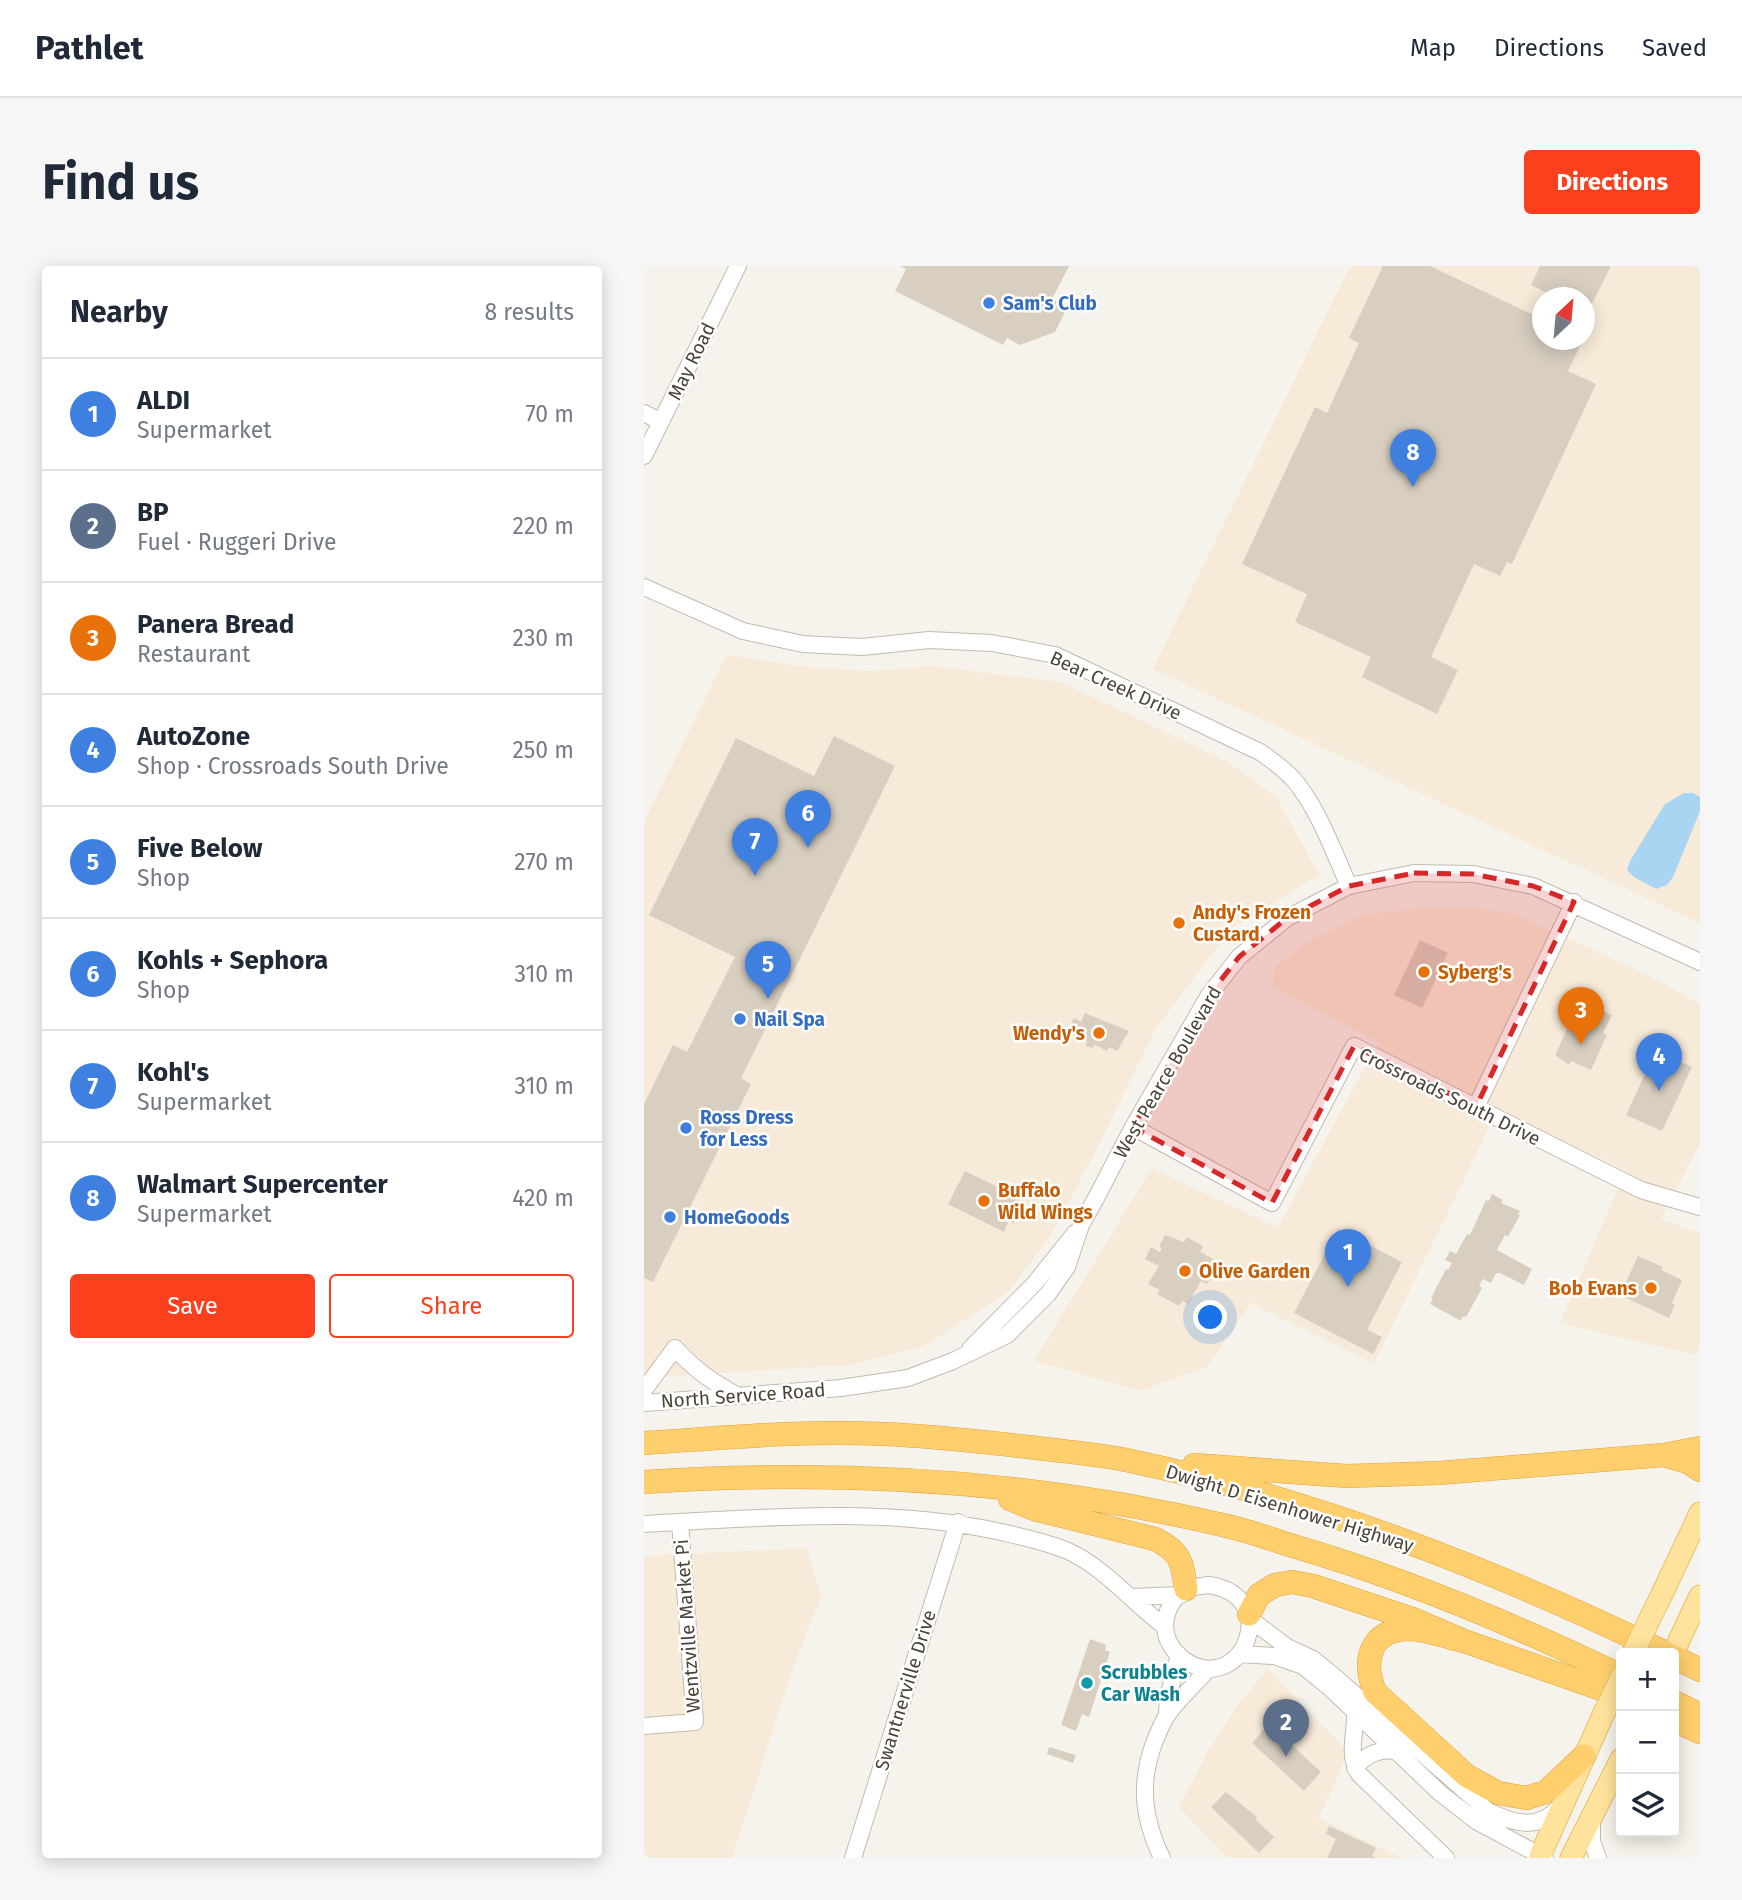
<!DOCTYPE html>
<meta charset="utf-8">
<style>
:root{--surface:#fff;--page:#f6f6f7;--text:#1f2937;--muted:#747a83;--line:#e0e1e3;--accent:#fc3f1d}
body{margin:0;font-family:"Fira Sans",sans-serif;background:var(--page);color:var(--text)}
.controls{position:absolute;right:21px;bottom:21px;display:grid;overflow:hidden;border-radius:7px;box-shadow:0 4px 18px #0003}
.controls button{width:63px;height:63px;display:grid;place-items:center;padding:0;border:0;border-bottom:2px solid var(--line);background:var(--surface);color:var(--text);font:35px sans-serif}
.compass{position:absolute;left:888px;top:21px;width:63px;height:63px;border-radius:50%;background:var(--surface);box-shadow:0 4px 18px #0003;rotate:26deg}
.you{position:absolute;left:567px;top:1052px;width:24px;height:24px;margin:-18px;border:5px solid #fff;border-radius:50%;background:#1a73e8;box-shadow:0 0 0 10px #1a73e833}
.badge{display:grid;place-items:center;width:46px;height:46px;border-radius:50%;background:var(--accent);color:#fff;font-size:23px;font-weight:700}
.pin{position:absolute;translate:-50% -58px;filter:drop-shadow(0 2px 4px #0008)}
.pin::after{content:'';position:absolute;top:37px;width:24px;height:21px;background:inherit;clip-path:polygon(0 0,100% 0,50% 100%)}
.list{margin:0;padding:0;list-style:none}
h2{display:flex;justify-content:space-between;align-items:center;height:91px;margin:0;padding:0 28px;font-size:30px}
h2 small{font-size:23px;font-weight:400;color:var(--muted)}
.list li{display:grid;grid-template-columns:46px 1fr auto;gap:21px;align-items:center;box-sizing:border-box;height:112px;padding:0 28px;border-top:2px solid var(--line)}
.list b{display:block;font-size:26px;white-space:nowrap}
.list p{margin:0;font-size:23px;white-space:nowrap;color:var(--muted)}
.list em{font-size:23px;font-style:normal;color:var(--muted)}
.actions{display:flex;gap:14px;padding:21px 28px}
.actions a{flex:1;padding:16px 0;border:2px solid var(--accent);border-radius:7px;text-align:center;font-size:24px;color:var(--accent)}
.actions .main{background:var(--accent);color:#fff}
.icon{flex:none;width:38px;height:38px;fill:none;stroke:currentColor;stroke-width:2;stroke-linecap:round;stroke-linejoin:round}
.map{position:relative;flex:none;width:1056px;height:1592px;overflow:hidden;border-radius:7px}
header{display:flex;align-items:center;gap:42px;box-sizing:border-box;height:98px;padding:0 35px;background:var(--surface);border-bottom:2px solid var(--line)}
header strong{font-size:33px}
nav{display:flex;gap:38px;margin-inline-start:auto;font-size:24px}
.intro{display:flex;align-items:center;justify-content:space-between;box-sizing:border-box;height:168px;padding:0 42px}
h1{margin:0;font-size:49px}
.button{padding:18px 32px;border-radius:7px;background:var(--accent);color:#fff;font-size:24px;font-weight:700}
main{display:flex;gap:42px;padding:0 42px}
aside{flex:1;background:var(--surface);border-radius:7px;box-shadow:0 4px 18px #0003}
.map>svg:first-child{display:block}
.commercial{fill:#f7ead8;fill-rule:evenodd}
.water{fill:#a9d4f2}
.building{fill:#d8cfc1}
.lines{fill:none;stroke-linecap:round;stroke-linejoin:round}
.minor-casing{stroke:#c2bbae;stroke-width:18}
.major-casing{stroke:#e6c16a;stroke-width:23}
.highway-casing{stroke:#e0a43c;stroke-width:24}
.minor{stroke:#fff;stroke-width:16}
.major{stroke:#ffe39c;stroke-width:21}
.highway{stroke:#ffcf6e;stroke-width:23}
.major-bridge-casing{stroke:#e6c16a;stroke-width:23;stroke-linecap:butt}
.major-bridge{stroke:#ffe39c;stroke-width:21}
.marked{fill:#d62828;fill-opacity:0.2;stroke:#d62828;stroke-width:5;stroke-dasharray:14 9;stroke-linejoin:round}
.shop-dot{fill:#3f7fe0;stroke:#fff;stroke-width:2.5}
.food-dot{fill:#e8710a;stroke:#fff;stroke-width:2.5}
.culture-dot{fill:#0f9aa8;stroke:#fff;stroke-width:2.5}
.labels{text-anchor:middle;stroke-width:5;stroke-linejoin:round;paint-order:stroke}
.shop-label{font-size:19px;font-weight:bold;fill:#366cbe;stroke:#fff;text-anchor:start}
.street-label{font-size:19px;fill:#4b4439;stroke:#fff}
.food-label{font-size:19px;font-weight:bold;fill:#c56008;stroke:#fff;text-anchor:start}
.culture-label{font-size:19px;font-weight:bold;fill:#0d838f;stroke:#fff;text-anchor:start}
</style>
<header>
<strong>Pathlet</strong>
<nav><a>Map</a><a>Directions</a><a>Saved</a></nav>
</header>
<div class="intro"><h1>Find us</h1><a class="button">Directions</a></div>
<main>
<aside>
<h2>Nearby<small>8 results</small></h2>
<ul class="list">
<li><span class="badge" style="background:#3f7fe0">1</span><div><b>ALDI</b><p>Supermarket</p></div><em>70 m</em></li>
<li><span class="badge" style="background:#5c6f8a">2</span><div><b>BP</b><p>Fuel · Ruggeri Drive</p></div><em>220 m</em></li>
<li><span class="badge" style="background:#e8710a">3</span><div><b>Panera Bread</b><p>Restaurant</p></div><em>230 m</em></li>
<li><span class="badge" style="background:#3f7fe0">4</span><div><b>AutoZone</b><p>Shop · Crossroads South Drive</p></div><em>250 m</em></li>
<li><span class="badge" style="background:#3f7fe0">5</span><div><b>Five Below</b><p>Shop</p></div><em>270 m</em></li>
<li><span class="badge" style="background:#3f7fe0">6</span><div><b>Kohls + Sephora</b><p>Shop</p></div><em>310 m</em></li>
<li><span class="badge" style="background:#3f7fe0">7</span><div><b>Kohl's</b><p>Supermarket</p></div><em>310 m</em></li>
<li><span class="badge" style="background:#3f7fe0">8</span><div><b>Walmart Supercenter</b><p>Supermarket</p></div><em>420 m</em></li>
</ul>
<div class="actions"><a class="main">Save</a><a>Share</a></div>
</aside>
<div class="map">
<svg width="1056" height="1592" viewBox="0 0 1056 1592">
<rect width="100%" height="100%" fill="#f6f3ec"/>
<path class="commercial" d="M 706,0 L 1056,0 L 1056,657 L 509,403 ZM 898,32 L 940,32 L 940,74 L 898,74 Z
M 83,389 L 162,401 L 225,405 L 288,400 L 417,416 L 582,495 L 632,530 L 675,609 L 587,663 L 512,762 L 451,887 L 405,972 L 364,1026 L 280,1080 L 204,1099 L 0,1112 L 0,556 Z
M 826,641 L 870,648 L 1004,709 L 1056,738 L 1056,877 L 1017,953 L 1056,967 L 1056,1079 L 1051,1089 L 916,1057 L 982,904 L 853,845 L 730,1098 L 607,1037 L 563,1101 L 496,1125 L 390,1095 L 508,902 L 634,962 L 719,804 L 736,777 L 628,720 L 632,700 L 667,674 L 719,649 L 780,642 Z
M 163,1282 L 177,1331 L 148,1404 L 88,1592 L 0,1592 L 0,1290 Z
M 624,1403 L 704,1486 L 675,1552 L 758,1592 L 583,1592 L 535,1541 L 562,1489 L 593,1440 Z"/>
<path class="water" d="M 1040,527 L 1049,527 L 1056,531 L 1056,545 L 1029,611 L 1023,619 L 1012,623 L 990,611 L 983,604 L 986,595 L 1021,538 Z"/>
<path class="building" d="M 256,0 L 425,0 L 408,33 L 424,40 L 411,66 L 376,79 L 363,72 L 359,79 L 251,25 L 262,3 Z
M 739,0 L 786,0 L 898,53 L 898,74 L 939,74 L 924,105 L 952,118 L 868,298 L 863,296 L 856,310 L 830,298 L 787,391 L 814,404 L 793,448 L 718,411 L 727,391 L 651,356 L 663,328 L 598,298 L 671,141 L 683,147 L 715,77 L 705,72 Z
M 896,0 L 967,0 L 940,53 L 940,32 L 914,32 L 887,19 Z
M 190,470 L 251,500 L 97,812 L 107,818 L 9,1016 L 0,1012 L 0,838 L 29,779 L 43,786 L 91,691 L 5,649 L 92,472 L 170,510 Z
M 776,674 L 804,687 L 797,700 L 801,702 L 797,711 L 794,709 L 778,742 L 750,729 Z
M 939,736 L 968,749 L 959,767 L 963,769 L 947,804 L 927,795 L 925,799 L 911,789 L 928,753 L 931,754 Z
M 441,747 L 485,765 L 473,785 L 465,781 L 463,785 L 451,779 L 448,782 L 442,780 L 443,775 L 435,771 L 433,775 L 429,773 L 431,769 L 423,765 L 430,752 L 437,756 Z
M 1012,784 L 1048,801 L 1018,865 L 982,849 Z
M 321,905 L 376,932 L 369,947 L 374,952 L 369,958 L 365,954 L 360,966 L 304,938 Z
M 848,928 L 859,934 L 857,937 L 876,945 L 874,949 L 876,949 L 864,971 L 861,969 L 853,984 L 888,1003 L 880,1019 L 856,1007 L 852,1007 L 847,1017 L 839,1013 L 835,1020 L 838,1022 L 822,1051 L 819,1050 L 817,1055 L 786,1038 L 789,1033 L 787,1032 L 802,1003 L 804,1004 L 808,997 L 801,994 L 806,985 L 812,988 L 823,968 L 826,969 L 842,934 L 845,935 Z
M 694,963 L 758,996 L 723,1064 L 738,1071 L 729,1088 L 650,1047 Z
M 521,969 L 540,976 L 543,971 L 559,980 L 556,986 L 569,993 L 567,998 L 572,1002 L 563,1018 L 557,1015 L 544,1038 L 538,1035 L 535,1040 L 513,1028 L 516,1024 L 504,1018 L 515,1000 L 501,993 L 507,981 L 516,986 L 518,982 L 515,981 Z
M 994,990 L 1019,1001 L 1017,1004 L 1038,1014 L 1028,1037 L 1031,1039 L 1025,1052 L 976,1029 Z
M 446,1373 L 462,1379 L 461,1384 L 466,1386 L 445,1451 L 438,1448 L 432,1465 L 417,1459 Z
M 625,1458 L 677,1506 L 660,1525 L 608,1477 Z
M 405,1481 L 432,1489 L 429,1497 L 403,1488 Z
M 582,1526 L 613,1551 L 611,1553 L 630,1571 L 615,1587 L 567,1541 Z
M 685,1560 L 732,1582 L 728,1590 L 732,1592 L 683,1592 L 692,1573 L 682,1568 Z"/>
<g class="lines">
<g class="minor-casing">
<path id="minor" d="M 0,147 L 17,156
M 0,190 L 94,0
M 0,321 L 99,365 L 159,378 L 218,381 L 285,374 L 348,377 L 411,389 L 616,486 C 628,494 640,503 650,514 C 674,542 690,587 705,620
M 832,841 L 930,636
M 489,861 L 628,937 L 710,780 L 997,924 L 1056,941
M 326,1083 L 391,1017 L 431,967
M 0,1124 L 31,1082 C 52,1105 67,1115 94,1130
M 0,1137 L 197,1122 L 264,1112 L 309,1095 L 363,1069 L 404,1028 L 423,1001 L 437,959 L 451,934 L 489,861 L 565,729 L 595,691 L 643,652 L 705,620 L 770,607 L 829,608 L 889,620 L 1056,696
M 0,1258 C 119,1252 240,1240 357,1266 C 379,1271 403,1276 424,1285 C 461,1302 488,1336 520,1360
M 565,1319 C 638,1330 600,1427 545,1397 C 537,1392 530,1386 526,1378 C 515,1359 524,1332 544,1323 C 550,1320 559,1320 565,1319 Z
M 487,1331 L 537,1329
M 606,1353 L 643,1381 L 669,1393 L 691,1411 L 844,1545 L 855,1566
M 595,1388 L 630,1390 L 659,1400 L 686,1422 L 796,1527 L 832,1555 L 901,1592
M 711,1446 C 712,1468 703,1488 715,1508 L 802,1592
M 523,1448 L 524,1431 L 535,1389
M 0,1460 L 51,1456 L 36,1256
M 711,1502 C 722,1488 735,1483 752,1485
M 844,1545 C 871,1558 895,1565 916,1540
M 948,1554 L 948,1575 L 954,1592
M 209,1592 L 314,1256
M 518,1592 C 499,1553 495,1518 510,1477 C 514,1468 518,1456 524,1448 C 535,1432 552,1418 564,1403"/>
</g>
<g class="major-casing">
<path id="major" d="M 1019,1326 L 1056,1247
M 1029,1387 L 1056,1330
M 896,1590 L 960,1447
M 927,1592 L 977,1493"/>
</g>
<g class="highway-casing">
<path id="highway" d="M 0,1177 C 79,1172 160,1164 239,1168 C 290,1170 342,1176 393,1182 C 422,1186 453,1188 482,1194 C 670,1233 850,1304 1022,1387
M 1023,1190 L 1044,1196 L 1056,1204
M 550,1199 L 703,1210 L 795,1207 L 1020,1189 L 1056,1182
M 0,1216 C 194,1203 394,1215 583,1260 C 605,1265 627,1273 649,1280 C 763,1313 871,1359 977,1410
M 366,1233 L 390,1243 L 511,1273 C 537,1286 538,1296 542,1323
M 605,1348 L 615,1329 L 631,1319 L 648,1316 L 669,1320 L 771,1354 L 820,1375 L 977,1430
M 820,1375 C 803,1371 784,1364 766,1363 C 726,1363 718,1394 731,1426 L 823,1510 L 854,1527 L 882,1532 L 902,1526 L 940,1490
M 1030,1391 L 1056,1404
M 1030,1436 L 1056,1449
M 1030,1454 L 1056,1466"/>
</g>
<use href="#minor" class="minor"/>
<use href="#major" class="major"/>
<use href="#highway" class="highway"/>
<g class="major-bridge-casing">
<path id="major-bridge" d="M 989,1387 L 1019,1326
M 960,1447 L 977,1412"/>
</g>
<use href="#major-bridge" class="major-bridge"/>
</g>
<path class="marked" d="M 770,607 L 829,608 L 889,620 L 930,636 L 832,841 L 710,780 L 628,937 L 489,861 L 565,729 L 595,691 L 643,652 L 705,620 Z"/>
<g class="shop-dot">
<circle cx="345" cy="37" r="7"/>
<circle cx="96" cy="753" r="7"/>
<circle cx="42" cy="862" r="7"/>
<circle cx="26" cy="951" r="7"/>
</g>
<g class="food-dot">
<circle cx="535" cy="657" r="7"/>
<circle cx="780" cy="706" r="7"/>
<circle cx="455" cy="767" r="7"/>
<circle cx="340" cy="935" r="7"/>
<circle cx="541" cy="1005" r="7"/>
<circle cx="1007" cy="1022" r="7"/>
</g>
<circle class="culture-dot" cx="443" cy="1417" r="7"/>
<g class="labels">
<g class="shop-label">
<text x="359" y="44">Sam's Club</text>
<text x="110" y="760">Nail Spa</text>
<text x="56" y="858">Ross Dress<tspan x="56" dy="22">for Less</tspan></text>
<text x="40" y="958">HomeGoods</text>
</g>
<g class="street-label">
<text transform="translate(47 95) rotate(-64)" y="7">May Road</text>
<text transform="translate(472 419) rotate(24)" y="7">Bear Creek Drive</text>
<text transform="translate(523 806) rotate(-60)" y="7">West Pearce Boulevard</text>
<text transform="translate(806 830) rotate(26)" y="7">Crossroads South Drive</text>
<text transform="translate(99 1129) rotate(-4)" y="7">North Service Road</text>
<text transform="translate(646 1242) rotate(17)" y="7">Dwight D Eisenhower Highway</text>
<text transform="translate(43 1360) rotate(-94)" y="7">Wentzville Market Pi</text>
<text transform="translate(261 1424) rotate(-73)" y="7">Swantnerville Drive</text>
</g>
<g class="food-label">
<text x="549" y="653">Andy's Frozen<tspan x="549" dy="22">Custard</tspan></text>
<text x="794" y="713">Syberg's</text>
<text x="441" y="774" text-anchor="end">Wendy's</text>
<text x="354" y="931">Buffalo<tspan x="354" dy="22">Wild Wings</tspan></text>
<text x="555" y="1012">Olive Garden</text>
<text x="993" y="1029" text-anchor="end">Bob Evans</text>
</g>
<g class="culture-label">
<text x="457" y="1413">Scrubbles<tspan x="457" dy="22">Car Wash</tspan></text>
</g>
</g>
</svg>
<div class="controls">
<button>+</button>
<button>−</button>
<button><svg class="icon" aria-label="layers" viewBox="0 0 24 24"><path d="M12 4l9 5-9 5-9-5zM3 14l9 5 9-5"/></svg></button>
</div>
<svg class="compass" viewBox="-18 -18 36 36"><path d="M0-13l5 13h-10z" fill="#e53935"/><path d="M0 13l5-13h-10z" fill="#747a83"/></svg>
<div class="you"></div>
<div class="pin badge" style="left:704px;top:1021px;background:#3f7fe0">1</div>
<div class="pin badge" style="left:642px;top:1491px;background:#5c6f8a">2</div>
<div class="pin badge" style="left:937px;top:779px;background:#e8710a">3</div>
<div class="pin badge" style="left:1015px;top:825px;background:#3f7fe0">4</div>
<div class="pin badge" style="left:124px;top:733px;background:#3f7fe0">5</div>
<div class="pin badge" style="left:164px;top:582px;background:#3f7fe0">6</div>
<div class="pin badge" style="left:111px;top:610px;background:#3f7fe0">7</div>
<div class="pin badge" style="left:769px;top:221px;background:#3f7fe0">8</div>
</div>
</main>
